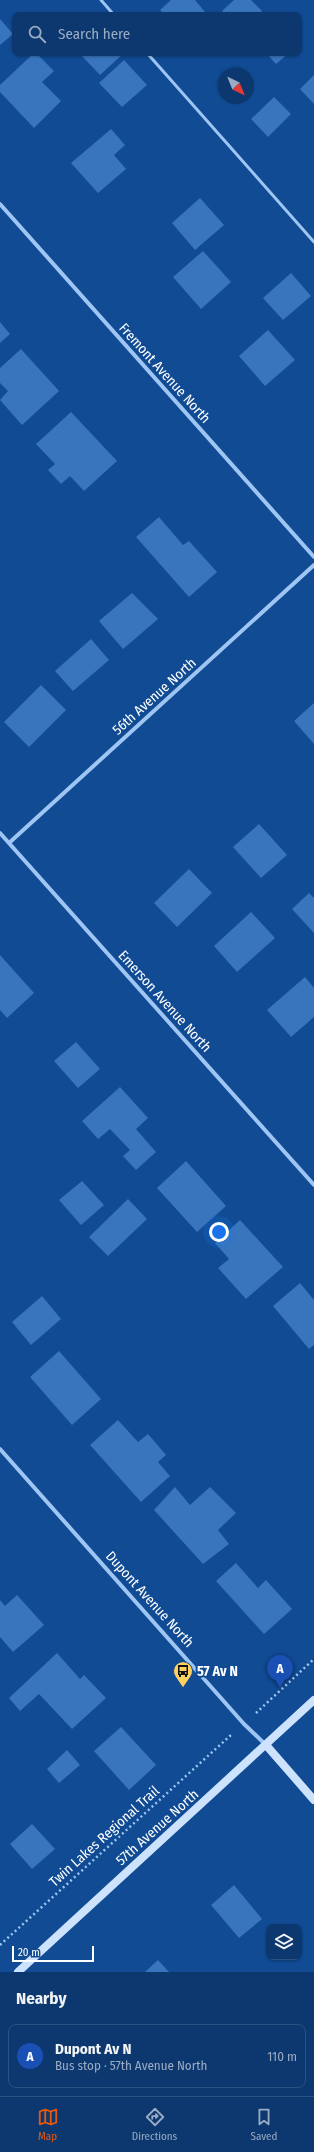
<!DOCTYPE html>
<meta charset="utf-8">
<style>
:root{--surface:#0c386f;--page:#1a4377;--text:#f1f3f6;--muted:#9aacc3;--line:#2c5282;--accent:#ea580c}
body{margin:0;font-family:"Fira Sans Condensed",sans-serif;background:var(--page);color:var(--text)}
.controls{position:absolute;right:12px;bottom:12px;display:grid;overflow:hidden;border-radius:8px;box-shadow:0 1px 3px #0004}
.controls button{width:36px;height:36px;display:grid;place-items:center;padding:0;border:0;border-bottom:1px solid var(--line);background:var(--surface);color:var(--text);font:20px sans-serif}
.compass{position:absolute;left:218px;top:68px;width:36px;height:36px;border-radius:50%;background:var(--surface);box-shadow:0 1px 3px #0004;rotate:137deg}
.scale{position:absolute;left:12px;bottom:10px;width:82px;box-sizing:border-box;padding-left:4px;border:2px solid #fff;border-top:0;font-size:11px;line-height:14px;white-space:nowrap;color:#fff;-webkit-text-stroke:3px #104b94;paint-order:stroke}
.you{position:absolute;left:219px;top:1232px;width:14px;height:14px;margin:-10px;border:3px solid #fff;border-radius:50%;background:#1a73e8;box-shadow:0 0 0 6px #1a73e833}
.badge{display:grid;place-items:center;width:26px;height:26px;border-radius:50%;background:var(--accent);color:#fff;font-size:13px;font-weight:700}
.pin{position:absolute;translate:-50% -33px;filter:drop-shadow(0 1px 2px #0008)}
.pin::after{content:'';position:absolute;top:21px;width:14px;height:12px;background:inherit;clip-path:polygon(0 0,100% 0,50% 100%)}
.list{margin:0;padding:0;list-style:none}
h2{display:flex;justify-content:space-between;align-items:center;height:52px;margin:0;padding:0 16px;font-size:17px}
h2 small{font-size:13px;font-weight:400;color:var(--muted)}
.list li{display:grid;grid-template-columns:26px 1fr auto;gap:12px;align-items:center;box-sizing:border-box;height:64px;margin:0 8px 8px;padding:0 8px;border:1px solid var(--line);border-radius:8px}
.list b{display:block;font-size:15px;white-space:nowrap}
.list p{margin:0;font-size:13px;white-space:nowrap;color:var(--muted)}
.list em{font-size:13px;font-style:normal;color:var(--muted)}
.icon{flex:none;width:22px;height:22px;fill:none;stroke:currentColor;stroke-width:2;stroke-linecap:round;stroke-linejoin:round}
.map{position:relative;flex:none;width:314px;height:1972px;overflow:hidden}
.search{position:absolute;background:var(--surface);box-shadow:0 1px 3px #0004;left:12px;right:12px;top:12px;height:44px;display:flex;align-items:center;gap:10px;box-sizing:border-box;padding:0 14px;border-radius:8px;color:var(--muted);font-size:15px}
.sheet{height:124px;background:var(--surface)}
nav{display:flex;justify-content:space-around;align-items:center;box-sizing:border-box;height:56px;border-top:1px solid var(--line);background:var(--surface);font-size:11px;color:var(--muted)}
nav a{display:grid;justify-items:center;gap:2px}
nav .on{color:var(--accent)}
.map>svg:first-child{display:block}
.building{fill:#3975bd}
.lines{fill:none;stroke-linecap:round;stroke-linejoin:round}
.path{stroke:#9ec5f3;stroke-width:2.5;stroke-dasharray:2 3;stroke-linecap:butt}
.lane{stroke:#9ec5f3;stroke-width:3}
.street{stroke:#9ec5f3;stroke-width:4}
.secondary{stroke:#cde2fd;stroke-width:8}
.labels{text-anchor:middle;stroke-width:4;stroke-linejoin:round;paint-order:stroke}
.street-label{font-size:14px;fill:#fff;stroke:#104b94}
.poi-label{font-size:14px;font-weight:bold;fill:#fff;stroke:#104b94;text-anchor:start}
</style>
<div class="map">
<svg width="314" height="1972" viewBox="0 0 314 1972">
<rect width="100%" height="100%" fill="#104b94"/>
<path class="building" d="M 171,0 L 195,0 L 205,12 L 202,15 L 165,15 L 160,10 Z
M 234,0 L 251,0 L 262,11 L 257,15 L 226,15 L 222,11 Z
M 0,19 L 13,34 L 0,45 Z
M 34,53 L 36,53 L 54,71 L 42,82 L 61,101 L 34,128 L 0,92 L 0,85 Z
M 79,53 L 124,53 L 100,75 Z
M 266,53 L 289,53 L 276,64 Z
M 124,60 L 147,85 L 122,107 L 99,83 Z
M 314,75 L 314,104 L 300,89 Z
M 274,97 L 291,114 L 268,137 L 251,119 Z
M 111,129 L 125,145 L 114,155 L 126,169 L 98,193 L 71,163 Z
M 200,198 L 224,225 L 195,250 L 172,223 Z
M 203,251 L 231,282 L 201,309 L 173,277 Z
M 291,273 L 311,296 L 283,320 L 263,298 Z
M 0,322 L 10,334 L 0,343 Z
M 268,330 L 295,360 L 265,386 L 239,356 Z
M 21,349 L 59,391 L 22,425 L 0,400 L 8,391 L 0,383 L 0,368 Z
M 71,412 L 117,461 L 84,491 L 70,476 L 61,484 L 48,470 L 55,464 L 36,444 Z
M 159,517 L 183,545 L 189,541 L 217,572 L 189,597 L 136,537 Z
M 132,593 L 158,619 L 123,649 L 99,621 Z
M 91,639 L 109,660 L 73,691 L 55,671 Z
M 41,685 L 66,710 L 29,747 L 4,722 Z
M 314,703 L 314,744 L 294,721 Z
M 259,824 L 287,855 L 261,878 L 233,847 Z
M 189,869 L 212,893 L 177,927 L 154,903 Z
M 309,893 L 314,898 L 314,933 L 292,909 Z
M 251,912 L 275,938 L 237,972 L 214,946 Z
M 0,955 L 34,993 L 7,1018 L 0,1010 Z
M 305,977 L 314,988 L 314,1017 L 291,1037 L 267,1010 Z
M 76,1042 L 100,1069 L 78,1088 L 54,1061 Z
M 120,1087 L 148,1118 L 136,1129 L 156,1152 L 136,1170 L 123,1156 L 130,1150 L 110,1129 L 98,1139 L 82,1121 Z
M 186,1161 L 226,1206 L 197,1232 L 157,1188 Z
M 82,1181 L 104,1205 L 81,1225 L 59,1200 Z
M 128,1199 L 147,1219 L 108,1256 L 89,1237 Z
M 240,1220 L 283,1267 L 246,1299 L 218,1268 L 229,1259 L 215,1243 Z
M 300,1283 L 314,1300 L 314,1345 L 309,1349 L 273,1306 Z
M 42,1296 L 61,1319 L 31,1345 L 12,1322 Z
M 59,1351 L 101,1399 L 72,1425 L 30,1377 Z
M 118,1420 L 138,1442 L 148,1434 L 166,1455 L 158,1462 L 170,1476 L 141,1502 L 90,1445 Z
M 175,1487 L 190,1505 L 210,1487 L 236,1513 L 218,1530 L 229,1544 L 203,1564 L 154,1510 Z
M 236,1563 L 258,1588 L 266,1580 L 292,1609 L 264,1634 L 216,1581 Z
M 17,1595 L 44,1625 L 13,1652 L 0,1637 L 0,1600 L 5,1606 Z
M 57,1653 L 80,1679 L 84,1675 L 106,1698 L 72,1729 L 39,1694 L 20,1711 L 9,1698 Z
M 121,1727 L 156,1765 L 129,1790 L 94,1751 Z
M 67,1750 L 80,1765 L 59,1783 L 47,1769 Z
M 32,1824 L 55,1849 L 32,1869 L 10,1844 Z
M 234,1885 L 262,1919 L 239,1938 L 211,1905 Z
M 158,1960 L 169,1972 L 145,1972 Z"/>
<g class="lines">
<path class="path" d="M 256,1713 L 314,1659
M 0,1945 L 231,1735"/>
<path class="lane" d="M 101,0 L 114,15
M 147,53 L 314,242"/>
<path class="street" d="M 0,204 L 314,557
M 0,833 L 314,1185
M 9,843 L 314,565
M 0,1449 L 244,1724 L 266,1745"/>
<path class="secondary" d="M 266,1745 L 314,1800
M 18,1972 L 314,1700"/>
</g>
<defs>
<g id="bus-pin" transform="scale(1)"><path d="M0 17L-7.5 6A9.5 9.5 0 1 1 7.5 6Z" fill="#ffd060" stroke="#104b94"/><path d="M-5-6H5V4H4V6H2V4H-2V6H-4V4H-5ZM-3.5-4V0h7V-4ZM-3.5 1.2v1.5H-2V1.2ZM2 1.2v1.5H3.5V1.2Z" fill="#111"/></g>
</defs>
<g fill-rule="evenodd">
<use href="#bus-pin" x="183" y="1671"/>
</g>
<g class="labels">
<g class="street-label">
<text transform="translate(165 373) rotate(48)" y="5">Fremont Avenue North</text>
<text transform="translate(154 696) rotate(-42)" y="5">56th Avenue North</text>
<text transform="translate(165 1001) rotate(48)" y="5">Emerson Avenue North</text>
<text transform="translate(150 1599) rotate(48)" y="5">Dupont Avenue North</text>
<text transform="translate(157 1827) rotate(-42)" y="5">57th Avenue North</text>
<text transform="translate(104 1836) rotate(-42)" y="5">Twin Lakes Regional Trail</text>
</g>
<g class="poi-label">
<text x="197" y="1676">57 Av N</text>
</g>
</g>
</svg>
<div class="controls">
<button><svg class="icon" aria-label="layers" viewBox="0 0 24 24"><path d="M12 4l9 5-9 5-9-5zM3 14l9 5 9-5"/></svg></button>
</div>
<svg class="compass" viewBox="-18 -18 36 36"><path d="M0-13l5 13h-10z" fill="#e53935"/><path d="M0 13l5-13h-10z" fill="#9aacc3"/></svg>
<div class="scale">20 m</div>
<div class="you"></div>
<div class="pin badge" style="left:280px;top:1688px;background:#1a4fb4">A</div>
<div class="search"><svg class="icon" aria-label="search" viewBox="0 0 24 24"><circle cx="10" cy="10" r="6"/><path d="M15 15l6 6"/></svg>Search here</div>
</div>
<section class="sheet">
<h2>Nearby<small></small></h2>
<ul class="list">
<li><span class="badge" style="background:#1a4fb4">A</span><div><b>Dupont Av N</b><p>Bus stop · 57th Avenue North</p></div><em>110 m</em></li>
</ul>
</section>
<nav>
<a class="on"><svg class="icon" aria-label="map" viewBox="0 0 24 24"><path d="M3 6l6-2 6 2 6-2v14l-6 2-6-2-6 2zM9 4v14M15 6v14"/></svg>Map</a>
<a><svg class="icon" aria-label="directions" viewBox="0 0 24 24"><path d="M12 3l9 9-9 9-9-9zM9 14v-3h6M13 9l2 2-2 2"/></svg>Directions</a>
<a><svg class="icon" aria-label="saved" viewBox="0 0 24 24"><path d="M7 4h10v16l-5-4-5 4z"/></svg>Saved</a>
</nav>
